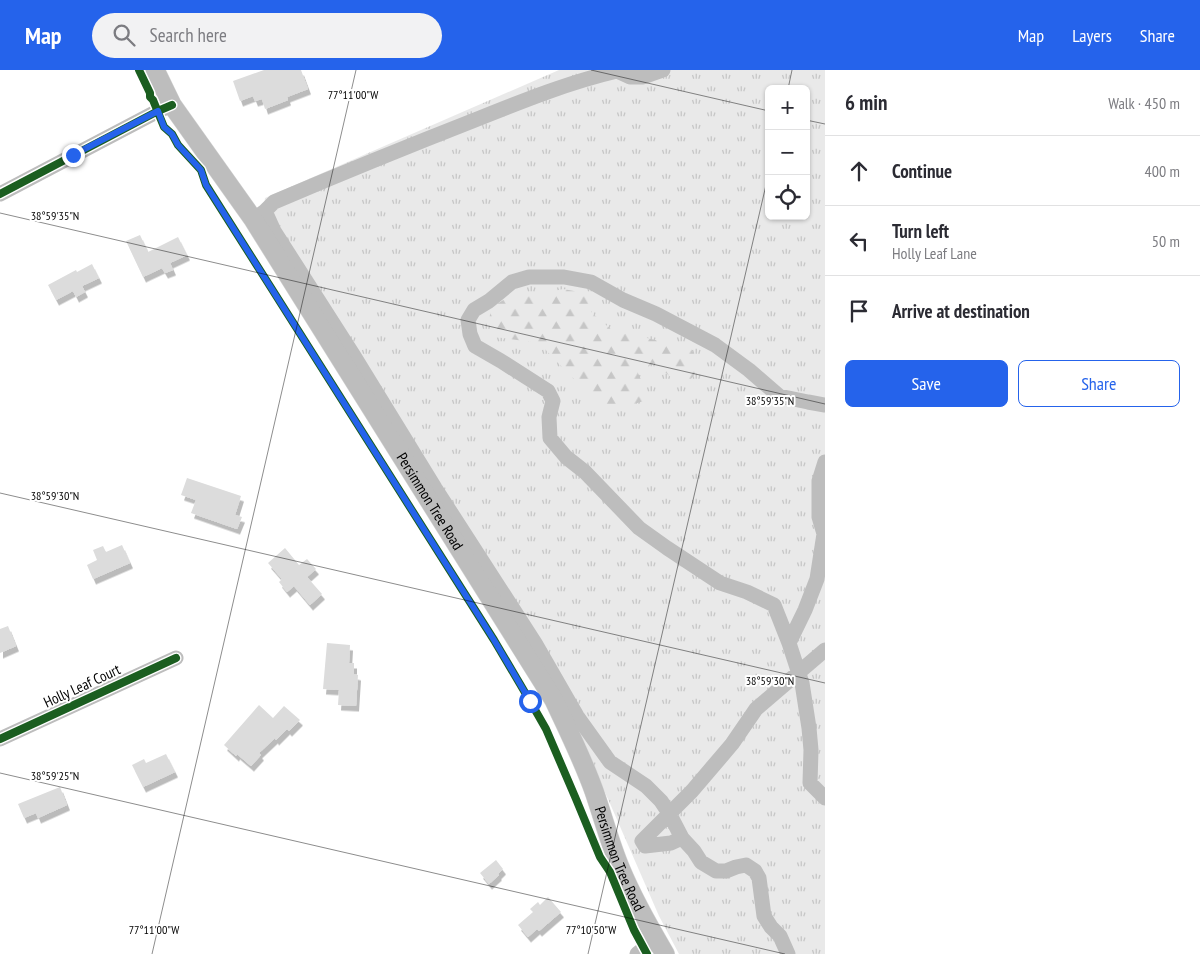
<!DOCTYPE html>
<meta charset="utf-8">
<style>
:root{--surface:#fff;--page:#f2f2f3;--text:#2b2b33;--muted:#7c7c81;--line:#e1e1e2;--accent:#2563eb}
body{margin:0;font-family:"PT Sans Narrow",sans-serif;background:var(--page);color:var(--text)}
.controls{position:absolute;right:15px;top:15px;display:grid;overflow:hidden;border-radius:8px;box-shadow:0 1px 4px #0004}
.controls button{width:45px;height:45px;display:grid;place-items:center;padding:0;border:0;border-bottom:1px solid var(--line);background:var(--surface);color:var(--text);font:25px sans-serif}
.stop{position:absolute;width:15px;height:15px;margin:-11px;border:4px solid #2563eb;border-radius:50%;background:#fff}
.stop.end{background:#2563eb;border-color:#fff;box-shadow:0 1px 5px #0008}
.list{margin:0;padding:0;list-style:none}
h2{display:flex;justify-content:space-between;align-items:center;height:65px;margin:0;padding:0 20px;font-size:21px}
h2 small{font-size:16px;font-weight:400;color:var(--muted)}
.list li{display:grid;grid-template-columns:32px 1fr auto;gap:15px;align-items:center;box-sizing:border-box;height:70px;padding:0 20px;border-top:1px solid var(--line)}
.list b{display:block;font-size:19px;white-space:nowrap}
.list p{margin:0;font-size:16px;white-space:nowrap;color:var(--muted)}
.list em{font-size:16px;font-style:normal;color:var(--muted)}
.actions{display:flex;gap:10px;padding:15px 20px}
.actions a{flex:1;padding:11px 0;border:1px solid var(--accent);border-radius:8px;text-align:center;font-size:18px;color:var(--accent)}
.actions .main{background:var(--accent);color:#fff}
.icon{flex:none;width:28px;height:28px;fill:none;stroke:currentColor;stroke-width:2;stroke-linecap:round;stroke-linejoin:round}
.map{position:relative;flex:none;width:825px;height:884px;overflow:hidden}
header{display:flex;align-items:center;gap:30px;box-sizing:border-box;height:70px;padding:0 25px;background:var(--accent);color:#fff}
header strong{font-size:24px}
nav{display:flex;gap:28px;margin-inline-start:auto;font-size:18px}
.search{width:350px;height:45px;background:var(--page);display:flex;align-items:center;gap:12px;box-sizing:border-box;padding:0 18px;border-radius:28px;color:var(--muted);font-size:19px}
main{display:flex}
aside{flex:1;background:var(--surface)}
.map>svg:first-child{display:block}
.grass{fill:url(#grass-tufts);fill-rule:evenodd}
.forest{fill:url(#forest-firs)}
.building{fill:#dcdcdc;filter:url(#shadow)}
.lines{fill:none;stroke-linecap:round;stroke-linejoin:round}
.major-casing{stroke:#dbdbdb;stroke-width:20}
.minor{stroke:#bdbdbd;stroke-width:15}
.major{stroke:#bdbdbd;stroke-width:19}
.cycleway-casing{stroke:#fff;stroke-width:11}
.cycleway{stroke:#1b5e20;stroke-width:8}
.route{stroke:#2563eb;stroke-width:6}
.ticks{fill:none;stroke:#000;stroke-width:1;stroke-opacity:0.45}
.labels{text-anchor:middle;stroke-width:4;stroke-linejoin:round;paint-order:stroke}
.street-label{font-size:15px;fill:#000;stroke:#fff}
.ticks-label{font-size:12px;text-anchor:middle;fill:#000;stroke:#fff;stroke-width:4;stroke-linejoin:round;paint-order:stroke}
</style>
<header>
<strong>Map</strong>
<div class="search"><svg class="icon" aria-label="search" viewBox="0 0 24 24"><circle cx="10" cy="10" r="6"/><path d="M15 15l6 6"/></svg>Search here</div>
<nav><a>Map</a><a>Layers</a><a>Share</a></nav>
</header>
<main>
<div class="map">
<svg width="825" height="884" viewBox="0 0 825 884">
<defs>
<pattern id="grass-tufts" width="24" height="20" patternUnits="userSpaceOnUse" patternTransform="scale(1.25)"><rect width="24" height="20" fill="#e9e9e9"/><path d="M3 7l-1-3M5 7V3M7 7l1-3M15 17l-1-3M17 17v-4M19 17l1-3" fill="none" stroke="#c6c6c6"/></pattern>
<pattern id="forest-firs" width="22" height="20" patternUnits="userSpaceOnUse" patternTransform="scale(1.25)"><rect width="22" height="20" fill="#e9e9e9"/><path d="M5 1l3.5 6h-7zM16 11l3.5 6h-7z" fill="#c6c6c6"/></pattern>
<filter id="shadow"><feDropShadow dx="3" dy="5.5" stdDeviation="0" flood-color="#0004"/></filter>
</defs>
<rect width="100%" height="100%" fill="#fff"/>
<path class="grass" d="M 559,0 L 825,0 L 825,884 L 679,884 L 659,846 L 608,729 L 557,623 L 262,156 L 265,128 ZM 769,19 L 806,19 L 806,146 L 769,146 Z"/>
<path class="forest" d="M 563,219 L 585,223 L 592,243 L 613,261 L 647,268 L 691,279 L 701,295 L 691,309 L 676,312 L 655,293 L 637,301 L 650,329 L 631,335 L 601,337 L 539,273 L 495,267 L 488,253 L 492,237 L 510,226 L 532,226 Z"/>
<path class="building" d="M 264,0 L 301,0 L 308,19 L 287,27 L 288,30 L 265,39 L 262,29 L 255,31 L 253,26 L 240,31 L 233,11 Z
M 140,165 L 148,182 L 178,167 L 187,185 L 170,193 L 173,200 L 165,203 L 162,198 L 143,207 L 126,171 Z
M 92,194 L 99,208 L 82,216 L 85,222 L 76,227 L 73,221 L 56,230 L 48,215 L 76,200 L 77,202 Z
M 187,408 L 241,426 L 235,445 L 242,447 L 237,459 L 191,443 L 196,430 L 181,425 Z
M 122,475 L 130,493 L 93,509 L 87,495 L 97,490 L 93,480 L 103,476 L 106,482 Z
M 285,478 L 299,495 L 307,489 L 316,499 L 307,507 L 322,524 L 310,535 L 294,516 L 287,522 L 279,512 L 282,509 L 268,493 Z
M 8,556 L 16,576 L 0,583 L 0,559 Z
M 327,573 L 350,575 L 349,593 L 354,593 L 354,604 L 358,605 L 356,636 L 338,635 L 339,620 L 323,619 Z
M 259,635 L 273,648 L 284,636 L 300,650 L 289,661 L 287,659 L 276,670 L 275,668 L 259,683 L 261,685 L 251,696 L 237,684 L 236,686 L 224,675 Z
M 166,684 L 175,702 L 143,717 L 132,695 L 144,689 L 146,693 Z
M 60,717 L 67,735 L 38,748 L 36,743 L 24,748 L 18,734 Z
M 496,790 L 503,799 L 498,804 L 499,805 L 489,814 L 480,803 Z
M 548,827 L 561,842 L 539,861 L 537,859 L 528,867 L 518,855 L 533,842 L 530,839 L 538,832 L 540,835 Z"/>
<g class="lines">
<g class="major-casing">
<g id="major">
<path id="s1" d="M 155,0 L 172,35 L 253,149 L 554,630 C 568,660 583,690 594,721 C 603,747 610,774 621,800 C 633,829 649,857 665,884"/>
</g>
</g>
<path class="minor" d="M 0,124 L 158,41 L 172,35
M 265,141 L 274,161 L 354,286 L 435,418 L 535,573 L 577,646 L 610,692 L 646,716 L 661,731 L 669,743 L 682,768 L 694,781 L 701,792 L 716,801 L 726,801 L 736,797 L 746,795 L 755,801 L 759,808 L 764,846 L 771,857 L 780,866 L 788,884
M 258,146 L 265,141 L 274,132 C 342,103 411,75 480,48 C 525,30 570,12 617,1 L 630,7 L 643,7 L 663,0
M 825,335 L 808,332 L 779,326 L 749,300 L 715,275 L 656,244 L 623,230 L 591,212 L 564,207 L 529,207 L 512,212 L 489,231 L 474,240 L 468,250 L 470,264 L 475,276 L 501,291 L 548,321 L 553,331 L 549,347 L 550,368 L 566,387 L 585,402 L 639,458 L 667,478 L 720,513 L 747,522 L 774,535 L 789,573 L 802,613 L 809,658 L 811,680 L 810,713 L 825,728
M 789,573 L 805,540 L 817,509 L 824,464 L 819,447 L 819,411 L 825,392
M 0,669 L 176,588
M 682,768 L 671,773 L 645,776 L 642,771 L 692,721 L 732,674 L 756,639 L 825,580
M 637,884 L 656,869"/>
<use href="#major" class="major"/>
<g class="cycleway-casing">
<path id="cycleway" d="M 139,0 L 150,23 L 150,27 L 153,30 L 164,57 L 172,64 L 178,75 L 201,100 L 206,115 L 494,570 L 530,631 L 546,659 L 576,729 L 600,787 L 610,802 L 634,860 L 647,884
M 0,124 L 158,41 L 172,35
M 0,669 L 176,588"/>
</g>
<use href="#cycleway" class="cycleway"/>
</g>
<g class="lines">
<path class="route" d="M 73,85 L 158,41 L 164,57 L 172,64 L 178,75 L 201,100 L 206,115 L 494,570 L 530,631"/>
</g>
<path class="ticks" d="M 591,0 L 769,41M 788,19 L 792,0M 806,50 L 825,54M 0,143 L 825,334M 0,423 L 825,613M 0,703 L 785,884M 152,884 L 356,0M 588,884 L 769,102"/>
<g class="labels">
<g class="street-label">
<text dy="5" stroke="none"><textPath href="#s1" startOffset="512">Persimmon Tree Road</textPath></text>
<text transform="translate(82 616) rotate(-25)" y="5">Holly Leaf Court</text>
<text dy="5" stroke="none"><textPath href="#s1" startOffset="918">Persimmon Tree Road</textPath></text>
</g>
</g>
<g class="ticks-label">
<text x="353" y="29">77°11'00"W</text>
<text x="55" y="150">38°59'35"N</text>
<text x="770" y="335">38°59'35"N</text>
<text x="55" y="430">38°59'30"N</text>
<text x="770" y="615">38°59'30"N</text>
<text x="55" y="710">38°59'25"N</text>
<text x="154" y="864">77°11'00"W</text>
<text x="591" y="864">77°10'50"W</text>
</g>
</svg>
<div class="controls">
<button>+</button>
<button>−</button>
<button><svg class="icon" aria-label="locate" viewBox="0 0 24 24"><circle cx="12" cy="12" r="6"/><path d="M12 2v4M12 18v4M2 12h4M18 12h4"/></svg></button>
</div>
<div class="stop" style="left:530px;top:631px"></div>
<div class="stop end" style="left:73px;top:85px"></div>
</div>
<aside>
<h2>6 min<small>Walk · 450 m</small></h2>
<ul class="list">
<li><svg class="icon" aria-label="ahead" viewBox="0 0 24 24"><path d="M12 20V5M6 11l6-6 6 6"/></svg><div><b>Continue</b></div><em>400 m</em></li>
<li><svg class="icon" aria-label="left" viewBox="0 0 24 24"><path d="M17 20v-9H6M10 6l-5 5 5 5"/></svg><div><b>Turn left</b><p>Holly Leaf Lane</p></div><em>50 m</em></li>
<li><svg class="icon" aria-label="arrive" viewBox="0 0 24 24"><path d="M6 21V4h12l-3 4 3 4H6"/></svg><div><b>Arrive at destination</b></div></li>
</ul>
<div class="actions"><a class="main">Save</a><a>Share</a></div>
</aside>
</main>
